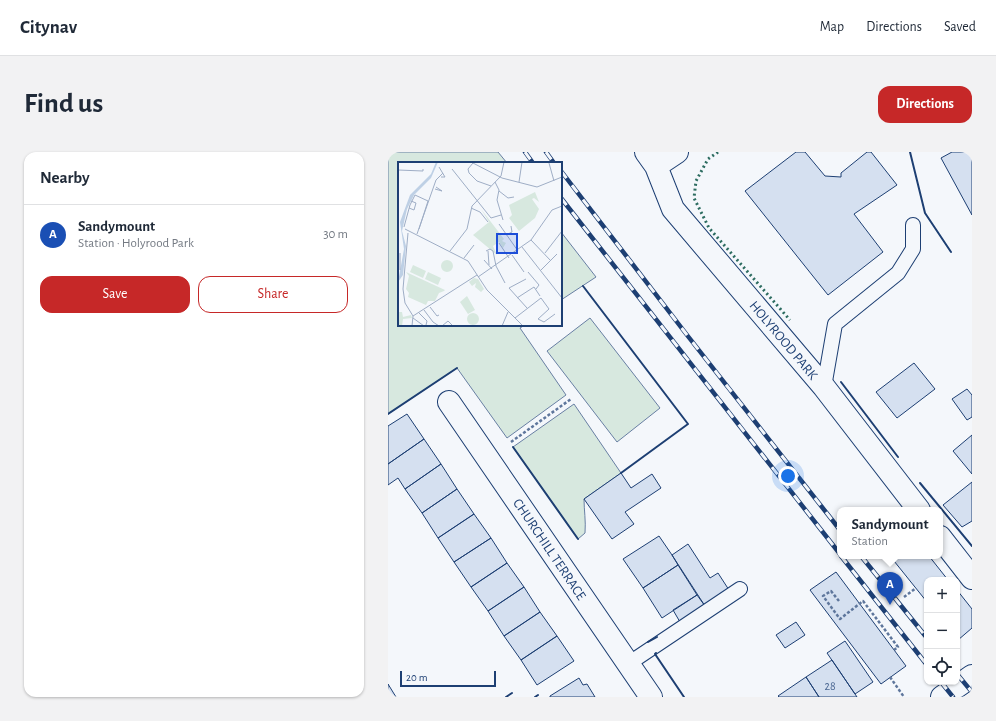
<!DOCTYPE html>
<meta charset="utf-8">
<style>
:root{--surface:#fff;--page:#f2f2f3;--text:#1f2937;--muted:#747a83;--line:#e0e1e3;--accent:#c62828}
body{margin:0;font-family:"Alegreya Sans",sans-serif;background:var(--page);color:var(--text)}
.controls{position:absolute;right:12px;bottom:12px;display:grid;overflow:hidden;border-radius:8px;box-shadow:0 1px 3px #0004}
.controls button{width:36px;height:36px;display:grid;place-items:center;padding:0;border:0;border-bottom:1px solid var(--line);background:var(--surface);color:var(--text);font:20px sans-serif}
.scale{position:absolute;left:12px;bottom:10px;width:96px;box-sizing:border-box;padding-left:4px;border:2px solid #1d3f73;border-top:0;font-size:11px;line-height:14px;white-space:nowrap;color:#1d3f73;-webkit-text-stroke:3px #f4f7fb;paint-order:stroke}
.you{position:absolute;left:400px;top:324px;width:14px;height:14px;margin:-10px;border:3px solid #fff;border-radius:50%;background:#1a73e8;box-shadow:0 0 0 6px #1a73e833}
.badge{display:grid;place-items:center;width:26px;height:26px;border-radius:50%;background:var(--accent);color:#fff;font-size:13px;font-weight:700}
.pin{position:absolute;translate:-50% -33px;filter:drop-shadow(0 1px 2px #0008)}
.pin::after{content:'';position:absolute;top:21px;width:14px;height:12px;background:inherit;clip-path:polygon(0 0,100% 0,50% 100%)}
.popup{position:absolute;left:449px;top:355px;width:106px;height:52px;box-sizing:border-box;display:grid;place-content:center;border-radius:8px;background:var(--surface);filter:drop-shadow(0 1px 3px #0005);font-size:13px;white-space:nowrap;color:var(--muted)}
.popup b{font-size:15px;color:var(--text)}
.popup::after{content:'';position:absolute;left:50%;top:100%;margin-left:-8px;border:8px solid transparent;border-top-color:var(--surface)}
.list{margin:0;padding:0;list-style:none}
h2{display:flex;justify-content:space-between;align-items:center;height:52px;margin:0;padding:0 16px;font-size:17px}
h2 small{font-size:13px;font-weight:400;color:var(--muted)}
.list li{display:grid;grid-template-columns:26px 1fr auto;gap:12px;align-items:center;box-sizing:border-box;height:60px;padding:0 16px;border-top:1px solid var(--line)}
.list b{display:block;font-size:15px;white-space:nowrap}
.list p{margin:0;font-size:13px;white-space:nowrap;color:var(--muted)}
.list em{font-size:13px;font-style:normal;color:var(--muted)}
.actions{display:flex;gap:8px;padding:12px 16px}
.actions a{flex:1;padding:9px 0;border:1px solid var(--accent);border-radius:12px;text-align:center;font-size:14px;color:var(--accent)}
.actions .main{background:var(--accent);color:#fff}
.icon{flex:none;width:22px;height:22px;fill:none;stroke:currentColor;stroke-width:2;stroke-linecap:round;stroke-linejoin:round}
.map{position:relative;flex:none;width:584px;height:545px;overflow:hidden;border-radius:12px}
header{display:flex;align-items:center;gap:24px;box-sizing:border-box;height:56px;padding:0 20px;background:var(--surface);border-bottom:1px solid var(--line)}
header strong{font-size:19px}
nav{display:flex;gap:22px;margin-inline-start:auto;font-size:14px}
.intro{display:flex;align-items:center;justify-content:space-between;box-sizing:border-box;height:96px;padding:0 24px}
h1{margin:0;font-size:28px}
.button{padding:10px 18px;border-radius:12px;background:var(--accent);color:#fff;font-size:14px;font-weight:700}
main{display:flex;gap:24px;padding:0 24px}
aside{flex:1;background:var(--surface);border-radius:12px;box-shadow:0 1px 3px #0004}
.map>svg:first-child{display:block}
.green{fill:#d7e8df;stroke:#687fa3}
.building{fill:#d5e0f0;stroke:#1d3f73}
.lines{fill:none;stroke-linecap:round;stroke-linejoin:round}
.service-casing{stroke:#1d3f73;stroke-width:16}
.minor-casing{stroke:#1d3f73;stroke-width:24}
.tertiary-casing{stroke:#1d3f73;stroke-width:24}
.path{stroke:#5e769c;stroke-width:2.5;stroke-dasharray:3 2;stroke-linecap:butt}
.service{stroke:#f4f7fb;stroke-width:14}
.minor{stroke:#f4f7fb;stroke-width:22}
.tertiary{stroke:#f4f7fb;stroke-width:22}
.rail-casing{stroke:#1d3f73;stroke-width:4.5}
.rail{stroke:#f4f7fb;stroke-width:3;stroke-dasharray:9;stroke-linecap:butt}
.hedge{stroke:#2c6c60;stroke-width:3;stroke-dasharray:2 3;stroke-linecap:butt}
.wall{stroke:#1d3f73;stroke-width:2}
.labels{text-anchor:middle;stroke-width:3;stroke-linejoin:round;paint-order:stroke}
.number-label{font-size:12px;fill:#4b6792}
.street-label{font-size:14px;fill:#1d3f73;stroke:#f4f7fb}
.inset-road{fill:none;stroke:#9eadc5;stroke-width:1}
.view{fill:#1d4ed8;fill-opacity:0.15;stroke:#1d4ed8;stroke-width:2}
.inset-edge{fill:none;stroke:#1d3f73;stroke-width:2}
</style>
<header>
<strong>Citynav</strong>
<nav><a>Map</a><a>Directions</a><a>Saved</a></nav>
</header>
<div class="intro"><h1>Find us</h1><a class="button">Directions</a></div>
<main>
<aside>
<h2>Nearby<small></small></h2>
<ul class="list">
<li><span class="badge" style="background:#1a4fb4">A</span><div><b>Sandymount</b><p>Station · Holyrood Park</p></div><em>30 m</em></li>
</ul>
<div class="actions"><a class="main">Save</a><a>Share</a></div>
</aside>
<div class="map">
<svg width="584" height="545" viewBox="0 0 584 545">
<rect width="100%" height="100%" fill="#f4f7fb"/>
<path class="green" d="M 0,0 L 110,0 L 119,11 L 11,11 L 11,173 L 137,173 L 132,176 L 178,243 L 119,286 L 69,216 L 0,262 Z
M 173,80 L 208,125 L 173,148 Z
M 202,166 L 272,256 L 229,290 L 159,199 Z
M 186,252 L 233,321 L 196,347 C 196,358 198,369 197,381 L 190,387 L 125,295 Z"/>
<path class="building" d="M 408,0 L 417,0 L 437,24 L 453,25 L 453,21 L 479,0 L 483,0 L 509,33 L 466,62 L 495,100 L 440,143 L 357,39 Z
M 564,0 L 584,0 L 584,63 L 553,6 Z
M 526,211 L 547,237 L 509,266 L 488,240 Z
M 579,237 L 584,243 L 584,265 L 579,268 L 564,247 Z
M 19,262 L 36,287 L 0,312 L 0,274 Z
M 584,283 L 584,322 L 565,299 Z
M 36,287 L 53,312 L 17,337 L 10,326 L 0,333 L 0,312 Z
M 53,312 L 69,337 L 34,361 L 17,337 Z
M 233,321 L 243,336 L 264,322 L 273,336 L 237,360 L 246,372 L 224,387 L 196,347 Z
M 584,330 L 584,369 L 574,375 L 555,353 Z
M 69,337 L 86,362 L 50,386 L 34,361 Z
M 86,362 L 103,386 L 66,410 L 50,386 Z
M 271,384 L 284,403 L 290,413 L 255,436 L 235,407 Z
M 103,386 L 119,411 L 83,435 L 66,410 Z
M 300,392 L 322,426 L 330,421 L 341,438 L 317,454 L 284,403 Z
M 502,404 L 541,404 L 560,428 L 539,428 L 539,450 Z
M 119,411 L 136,435 L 100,459 L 83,435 Z
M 290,413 L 309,443 L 274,466 L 255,436 Z
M 448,420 L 518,514 L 493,532 L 422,438 Z
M 136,435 L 152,460 L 116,484 L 100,459 Z
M 569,438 L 584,457 L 584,476 L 570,488 L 569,486 Z
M 309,443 L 317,454 L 292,470 L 285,458 Z
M 152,460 L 169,484 L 133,508 L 116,484 Z
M 408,470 L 417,483 L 397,496 L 388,483 Z
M 169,484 L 186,509 L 149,533 L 133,508 Z
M 457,489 L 485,530 L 467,542 L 439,501 Z
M 444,508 L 467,542 L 469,545 L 431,545 L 418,525 Z
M 418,525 L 431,545 L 391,545 L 390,544 Z
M 191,526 L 195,533 L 199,532 L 207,545 L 162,545 L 162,544 Z
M 0,532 L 8,545 L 0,545 Z"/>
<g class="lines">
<g class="service-casing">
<path id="service" d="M 436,235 L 447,172 L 510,121 L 525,97 L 525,73
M 240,512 L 352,437"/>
</g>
<g class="minor-casing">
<path id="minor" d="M 258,0 L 268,14 L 285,57 L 436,235 L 531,358
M 268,14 L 289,0
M 61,250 L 263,545
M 552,385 L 584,426"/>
</g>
<g class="tertiary-casing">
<path id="tertiary" d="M 554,545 L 584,524"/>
</g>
<path class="path" d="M 123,290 L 183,247
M 516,445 L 528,436
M 451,449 L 443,439 L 435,444 L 452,467 L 475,449 L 510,495 L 506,498
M 502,525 L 516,545"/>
<use href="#service" class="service"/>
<use href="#minor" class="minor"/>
<use href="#tertiary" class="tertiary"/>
<g class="rail-casing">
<path id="rail" d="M 137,0 L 145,11
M 158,0 L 166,11
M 173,19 L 299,183 L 452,378
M 173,46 L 452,402
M 453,404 L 539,513
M 473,404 L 539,486
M 569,522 L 584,540
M 553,530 L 565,545"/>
</g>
<use href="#rail" class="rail"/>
<path class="hedge" d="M 330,0 L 320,7 L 308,29 L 306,46 L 321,76 L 402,168"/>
<path class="wall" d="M 522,0 L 537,61 L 563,100
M 195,134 L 300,272 L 233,321
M 453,230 L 510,305
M 0,262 L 69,216
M 125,295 L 190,387
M 532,331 L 584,394
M 260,490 L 269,485
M 268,501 L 267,502 L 296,545
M 118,545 L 124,541
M 147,545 L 150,543"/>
</g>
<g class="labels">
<g class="number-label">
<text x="442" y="538">28</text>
</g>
<g class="street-label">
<text transform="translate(396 188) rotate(50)" y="5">HOLYROOD PARK</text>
<text transform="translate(162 397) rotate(56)" y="5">CHURCHILL TERRACE</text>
</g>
</g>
<g transform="translate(10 10)">
<rect width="164" height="164" fill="#f4f7fb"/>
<path d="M 137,30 L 141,40 L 136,36 L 134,37 L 141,47 L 137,56 L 121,69 L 111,56 L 114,53 L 111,43 ZM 83,47 L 106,77 L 104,79 L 108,81 L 105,86 L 101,80 L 95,84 L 99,93 L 75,73 L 91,60 ZM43 104a6 6 0 1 1 12 0a6 6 0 1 1-12 0ZM 15,103 L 28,109 L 25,116 L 12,110 ZM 8,110 L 47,128 L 46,129 L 41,131 L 37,139 L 30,139 L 28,143 L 10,135 L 11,131 L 8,127 L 11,114 ZM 30,110 L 43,116 L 40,123 L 27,117 ZM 76,116 L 80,117 L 86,127 L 83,130 L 77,125 L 78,121 L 74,124 L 71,120 ZM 69,134 L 77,148 L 70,152 L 62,140 ZM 0,150 L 4,150 L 5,155 L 13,153 L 14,156 L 5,157 L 4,164 L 0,164 ZM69 157a6 6 0 1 1 12 0a6 6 0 1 1-12 0Z" fill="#d7e8df"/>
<path d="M 38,0 L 40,0 L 33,16 L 16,33 L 9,47 L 4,69 L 8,84 L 5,113 L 0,120 L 6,87 L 2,60 L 12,33 L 33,12 Z" fill="#bed0e5"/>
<path class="inset-road" d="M 73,0 L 104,16 L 139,25 L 164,15M 75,1 L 70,7 L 71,11 L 79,19 L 93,24M 151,1 L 156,19M 41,5 L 47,15 L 43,15M 54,7 L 93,56 L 103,53M 0,8 L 25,9 L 25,7M 97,20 L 101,28 L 99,38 L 105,58M 121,20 L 124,0M 37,27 L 44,29 L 38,25M 101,29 L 110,36 L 116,35M 11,46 L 16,48 L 18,41 L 13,39M 73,46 L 82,50 L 90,60M 101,62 L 120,89M 6,65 L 12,43 L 17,33 L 30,39 L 21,67M 7,67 L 70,99 L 89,128 L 125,164M 10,71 L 5,127 L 7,141 L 15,154 L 14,164M 19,72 L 38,18 L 45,11M 108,73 L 114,70 L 113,64M 133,78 L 153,99M 101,81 L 111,96M 124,85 L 164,136M 52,89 L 69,67 L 74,44 L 103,14 L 106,0M 88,89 L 92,87 L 95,89 L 98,104M 90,89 L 91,103M 147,91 L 164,69M 114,93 L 126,110M 66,96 L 76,83M 86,98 L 94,107M 98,104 L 107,121M 2,108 L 2,91M 143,108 L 159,92M 130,110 L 141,123 L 138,127M 80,115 L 133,78 L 154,48 L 164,44M 128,117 L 111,126 L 129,146M 119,136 L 136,125 L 142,134M 32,145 L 39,154 L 41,153M 26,148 L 35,160 L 41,164M 21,151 L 29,159 L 28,163M 15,154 L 79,113M 15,156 L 26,164M 117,156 L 143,136 L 151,147 L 140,157 L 146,160 L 157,152M 44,164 L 50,159 L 55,164M 104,164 L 110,150"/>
<path class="view" d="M 99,72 L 119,72 L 119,91 L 99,91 Z"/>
<rect width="164" height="164" class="inset-edge"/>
</g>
</svg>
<div class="controls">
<button>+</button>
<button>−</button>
<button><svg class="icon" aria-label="locate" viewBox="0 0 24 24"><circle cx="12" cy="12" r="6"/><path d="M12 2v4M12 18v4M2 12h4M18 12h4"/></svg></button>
</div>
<div class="scale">20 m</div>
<div class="you"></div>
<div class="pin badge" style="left:502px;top:453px;background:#1a4fb4">A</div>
<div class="popup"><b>Sandymount</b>Station</div>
</div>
</main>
